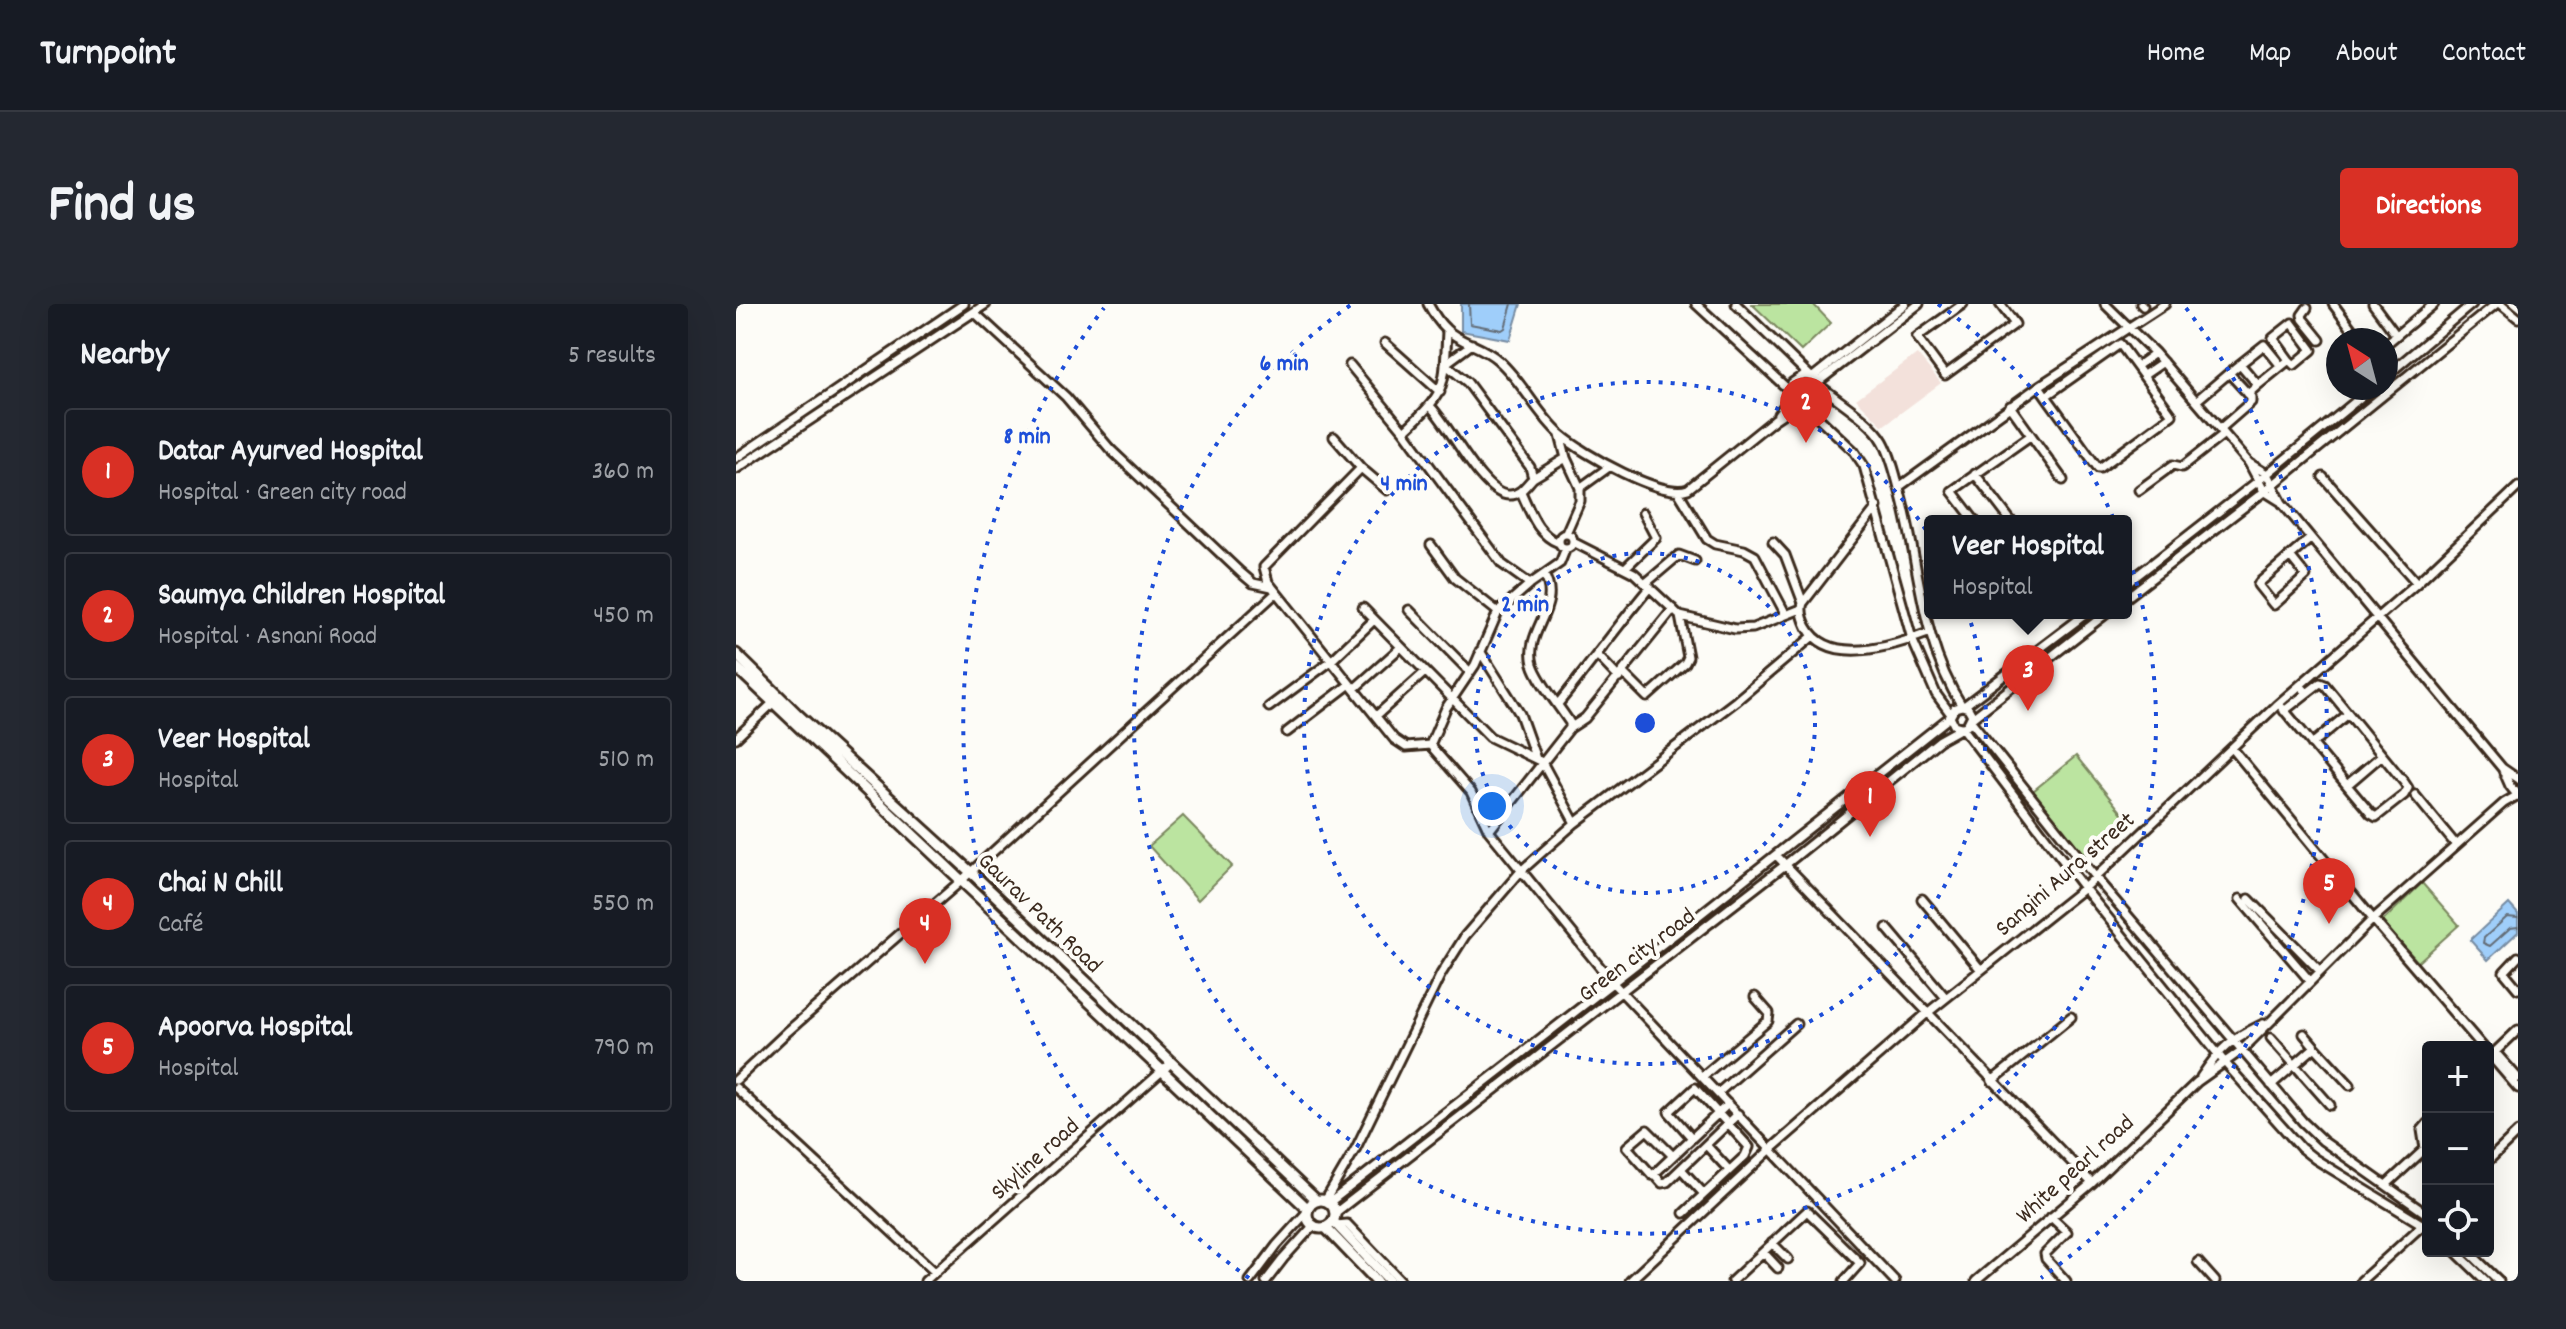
<!DOCTYPE html>
<meta charset="utf-8">
<style>
:root{--surface:#171b24;--page:#242831;--text:#f1f3f6;--muted:#9ea1a6;--line:#363941;--accent:#d93025}
body{margin:0;font-family:Dekko,sans-serif;background:var(--page);color:var(--text)}
.controls{position:absolute;right:24px;bottom:24px;display:grid;overflow:hidden;border-radius:8px;box-shadow:0 8px 32px #0002}
.controls button{width:72px;height:72px;display:grid;place-items:center;padding:0;border:0;border-bottom:2px solid var(--line);background:var(--surface);color:var(--text);font:40px sans-serif}
.compass{position:absolute;left:1590px;top:24px;width:72px;height:72px;border-radius:50%;background:var(--surface);box-shadow:0 8px 32px #0002;rotate:324deg}
.you{position:absolute;left:756px;top:502px;width:28px;height:28px;margin:-20px;border:6px solid #fff;border-radius:50%;background:#1a73e8;box-shadow:0 0 0 12px #1a73e833}
.badge{display:grid;place-items:center;width:52px;height:52px;border-radius:50%;background:var(--accent);color:#fff;font-size:26px;font-weight:700}
.pin{position:absolute;translate:-50% -66px;filter:drop-shadow(0 2px 4px #0008)}
.pin::after{content:'';position:absolute;top:42px;width:28px;height:24px;background:inherit;clip-path:polygon(0 0,100% 0,50% 100%)}
.popup{position:absolute;left:1188px;top:211px;width:208px;height:104px;box-sizing:border-box;display:grid;place-content:center;border-radius:8px;background:var(--surface);filter:drop-shadow(0 2px 6px #0005);font-size:26px;white-space:nowrap;color:var(--muted)}
.popup b{font-size:30px;color:var(--text)}
.popup::after{content:'';position:absolute;left:50%;top:100%;margin-left:-16px;border:16px solid transparent;border-top-color:var(--surface)}
.list{margin:0;padding:0;list-style:none}
h2{display:flex;justify-content:space-between;align-items:center;height:104px;margin:0;padding:0 32px;font-size:34px}
h2 small{font-size:26px;font-weight:400;color:var(--muted)}
.list li{display:grid;grid-template-columns:52px 1fr auto;gap:24px;align-items:center;box-sizing:border-box;height:128px;margin:0 16px 16px;padding:0 16px;border:2px solid var(--line);border-radius:8px}
.list b{display:block;font-size:30px;white-space:nowrap}
.list p{margin:0;font-size:26px;white-space:nowrap;color:var(--muted)}
.list em{font-size:26px;font-style:normal;color:var(--muted)}
.icon{flex:none;width:44px;height:44px;fill:none;stroke:currentColor;stroke-width:2;stroke-linecap:round;stroke-linejoin:round}
.map{position:relative;flex:none;width:1782px;height:977px;overflow:hidden;border-radius:8px}
header{display:flex;align-items:center;gap:48px;box-sizing:border-box;height:112px;padding:0 40px;background:var(--surface);border-bottom:2px solid var(--line)}
header strong{font-size:38px}
nav{display:flex;gap:44px;margin-inline-start:auto;font-size:28px}
.intro{display:flex;align-items:center;justify-content:space-between;box-sizing:border-box;height:192px;padding:0 48px}
h1{margin:0;font-size:56px}
.button{padding:20px 36px;border-radius:8px;background:var(--accent);color:#fff;font-size:28px;font-weight:700}
main{display:flex;gap:48px;padding:0 48px}
aside{flex:1;background:var(--surface);border-radius:8px;box-shadow:0 8px 32px #0002}
.map>svg:first-child{display:block}
.built{fill:#f3e1db}
.green{fill:#bbe4a0;stroke:#7b875f;stroke-width:2}
.water{fill:#9fcefa;stroke:#778ca2;stroke-width:2}
.lines{fill:none;stroke-linecap:round;stroke-linejoin:round}
.shore{stroke:#636c76;stroke-width:2}
.minor-casing{stroke:#3b2a1e;stroke-width:13}
.major-casing{stroke:#3b2a1e;stroke-width:15}
.minor{stroke:#fdfcf7;stroke-width:7}
.major{stroke:#fdfcf7;stroke-width:9}
.ring{fill:none;stroke:#1d4ed8;stroke-width:4;stroke-dasharray:4 8}
.labels{text-anchor:middle;stroke-width:8;stroke-linejoin:round;paint-order:stroke}
.street-label{font-size:24px;fill:#3b2a1e;stroke:#fdfcf7}
.centre{fill:#1d4ed8;stroke:#fdfcf7;stroke-width:4}
.ring-label{font-size:24px;text-anchor:middle;font-weight:bold;fill:#1d4ed8;stroke:#fdfcf7;stroke-width:8;stroke-linejoin:round;paint-order:stroke}
</style>
<header>
<strong>Turnpoint</strong>
<nav><a>Home</a><a>Map</a><a>About</a><a>Contact</a></nav>
</header>
<div class="intro"><h1>Find us</h1><a class="button">Directions</a></div>
<main>
<aside>
<h2>Nearby<small>5 results</small></h2>
<ul class="list">
<li><span class="badge">1</span><div><b>Datar Ayurved Hospital</b><p>Hospital · Green city road</p></div><em>360 m</em></li>
<li><span class="badge">2</span><div><b>Saumya Children Hospital</b><p>Hospital · Asnani Road</p></div><em>450 m</em></li>
<li><span class="badge">3</span><div><b>Veer Hospital</b><p>Hospital</p></div><em>510 m</em></li>
<li><span class="badge">4</span><div><b>Chai N Chill</b><p>Café</p></div><em>550 m</em></li>
<li><span class="badge">5</span><div><b>Apoorva Hospital</b><p>Hospital</p></div><em>790 m</em></li>
</ul>
</aside>
<div class="map">
<svg width="1782" height="977" viewBox="0 0 1782 977">
<rect width="100%" height="100%" fill="#fdfcf7"/>
<filter id="ink" filterUnits="userSpaceOnUse"><feTurbulence type="fractalNoise" baseFrequency=".0125" numOctaves="2"/><feDisplacementMap in="SourceGraphic" scale="16" xChannelSelector="R" yChannelSelector="G"/><feConvolveMatrix kernelMatrix="1 2 1 2 8 2 1 2 1" color-interpolation-filters="sRGB"/></filter>
<g filter="url(#ink)">
<path class="built" d="M 1181,50 L 1205,79 L 1147,122 L 1120,95 Z"/>
<path class="green" d="M 1016,0 L 1077,0 L 1095,19 L 1065,47 Z
M 1340,452 L 1394,519 L 1352,557 L 1297,487 Z
M 447,512 L 496,562 L 462,596 L 413,542 Z
M 1686,579 L 1723,621 L 1682,658 L 1646,618 Z"/>
<path class="water" d="M 725,0 L 785,0 L 774,36 L 725,27 Z
M 1773,600 L 1782,610 L 1782,628 L 1752,656 L 1734,636 Z"/>
<g class="lines">
<path class="shore" d="M 733,0 L 734,20 L 766,26 L 769,24 L 776,0
M 1782,614 L 1771,613 L 1748,634 L 1747,639 L 1754,642 L 1774,624 L 1782,623"/>
<g class="minor-casing">
<path id="minor" d="M 692,0 C 697,9 702,18 710,25 C 724,39 747,42 762,56 C 787,78 801,110 825,131 C 847,150 926,195 952,185 L 1039,115 L 1063,99
M 960,0 L 1055,88 C 1069,120 1103,77 1068,71 L 1056,79 L 1055,88
M 1000,0 L 1073,71
M 1227,0 L 1181,33 L 1209,71 L 1279,20 L 1264,0
M 1369,0 L 1419,49 L 1484,125 L 1513,159 L 1528,187 L 1544,197
M 1405,0 L 1407,2
M 1597,0 L 1624,36
M 1637,0 L 1660,31
M 1765,0 L 1782,14
M 1571,4 L 1566,11 L 1567,15 L 1584,36
M 238,8 L 330,93 L 374,145 L 504,268 L 517,279 L 536,283
M 649,39 L 704,88
M 1650,40 L 1698,0
M 1504,60 L 1528,41 L 1545,62
M 614,61 L 668,127 L 766,260 L 794,280
M 1401,62 L 1419,49
M 1493,69 L 1504,60 L 1522,81 L 1512,90
M 1408,71 L 1427,58
M 1650,72 L 1736,0
M 1077,73 L 1169,0
M 1082,78 L 1183,0
M 1083,81 C 1101,96 1136,117 1147,137 C 1155,151 1159,169 1163,184 C 1184,257 1183,336 1226,402
M 1522,81 L 1553,56 L 1537,34 L 1556,19 L 1576,46 L 1558,61 L 1553,56
M 1303,82 L 1310,92 L 1362,164 L 1364,164 L 1436,111 L 1384,40 L 1310,92
M 1460,97 L 1493,69 L 1515,93 L 1515,98 L 1484,125
M 1068,100 L 1118,147 L 1128,162 L 1176,335 L 1200,390 L 1214,409
M 694,102 C 713,120 746,190 772,191 C 784,192 790,181 797,174 L 794,163 L 731,78 L 709,60 L 736,40
M 1274,102 L 1327,176
M 1042,110 L 1056,91
M 668,127 C 711,87 708,85 711,27
M 824,131 L 830,154 L 844,184
M 598,133 L 625,164 L 528,263 L 532,278 L 658,435 L 670,443 L 694,441 L 735,488 L 753,527 L 877,679 L 1159,977
M 0,154 L 228,0
M 1513,159 L 1531,170 L 1546,199 L 1575,234 L 1766,464 L 1782,475
M 625,164 L 651,186
M 0,165 L 250,0
M 1239,170 L 1275,217
M 1587,173 L 1681,279
M 797,174 L 830,154
M 1163,183 L 1303,82 L 1429,0
M 1403,186 L 1437,161 L 1446,163 L 1488,130
M 785,188 C 794,207 801,231 823,239
M 943,189 L 971,235 L 979,240 L 1008,246 L 1019,252 L 1049,309
M 1141,203 L 1067,299 C 1064,307 1067,315 1071,323 C 1093,363 1158,342 1192,329
M 1239,217 L 1216,187 L 1294,132
M 830,229 L 844,197 L 844,184 L 873,163
M823 237a7 7 0 1 1 14 0a7 7 0 1 1-14 0Z
M 837,238 L 898,269 L 944,312 L 999,325 L 1017,324 L 1065,305
M 1037,238 L 1049,251 L 1067,299
M 695,241 L 719,274 L 762,308
M 1554,252 L 1570,272 L 1538,301 L 1522,281 L 1523,279 L 1575,234
M 889,264 L 920,234 L 907,209
M 910,279 L 943,251 L 959,257
M 1390,280 L 1531,170 L 1636,84
M 1390,294 L 1538,180 L 1760,0
M 627,304 L 754,433 L 806,458 L 839,519
M 673,306 L 734,368
M 744,347 L 784,410 L 800,455
M 862,352 L 883,374
M 887,369 L 911,393 L 949,359 L 952,353 L 944,312
M 618,385 L 665,343
M 822,400 C 854,361 882,321 914,283
M 1543,400 L 1635,510 L 1640,513 L 1668,491 L 1672,484 L 1668,478 L 1589,381 L 1584,379 L 1571,389 L 1564,381
M 1228,402 L 1351,309
M 533,403 L 595,357 L 638,316
M 1548,407 L 1571,389
M 640,412 L 689,368
M 1235,415 L 1371,309
M 1235,417 L 1359,573 L 1567,818 L 1587,837 L 1692,911
M 1226,423 L 1348,584 L 1490,760 L 1565,844 L 1579,855 L 1692,924
M 834,424 L 849,414 L 937,305
M 551,428 L 614,380
M 0,434 L 39,397
M 1576,440 L 1612,410
M 694,441 L 710,404 L 739,361 L 762,308 L 794,280 L 824,259 L 830,244
M 1496,444 L 1637,615 L 1747,743
M 1767,466 L 1774,482 L 1782,492
M 1611,481 L 1646,451
M 1679,491 L 1720,541
M 753,527 L 834,424 L 834,419 C 824,403 802,377 797,360 C 788,326 827,303 808,271
M 1040,551 L 1356,879
M 1186,595 L 1245,666
M 1504,595 L 1574,677
M 1513,595 L 1584,667
M 1151,624 L 1210,694
M 1782,653 L 1768,668 L 1782,685
M 1782,726 L 1759,748 L 1782,774
M 1568,730 L 1579,743
M 1535,734 L 1594,801
M 1752,749 L 1782,784
M 967,772 L 1032,717 L 1033,709 L 1019,693
M 1465,773 C 1485,743 1494,736 1527,720
M 0,776 L 51,728 L 225,577 L 540,289
M 1256,777 L 1335,713
M 1535,781 L 1579,743 L 1614,781
M 0,784 L 199,968
M 982,789 L 1060,720
M 970,841 L 993,866
M 937,852 L 911,826 L 891,843 L 916,871 L 918,870 L 992,800
M 1752,857 L 1782,828
M 945,865 L 968,890
M 918,870 L 926,879 L 931,878 L 1002,810
M 1650,881 L 1689,845 L 1686,826 L 1692,819
M 589,897 L 620,844 L 705,670 L 729,632 L 785,567 L 839,519 L 1000,397 L 1077,332
M 593,899 L 947,624 L 1214,413
M 599,909 L 1049,561 L 1204,436 L 1231,421 L 1236,411 L 1232,404 L 1226,402 L 1219,404 L 1214,413 L 1218,421 L 1225,423
M 948,909 L 1009,852 L 1013,843 L 959,784 L 933,808 L 956,834
M 1315,913 L 1331,928 L 1309,950 L 1310,955 L 1330,977
M 600,921 L 611,920 L 665,977
M 1036,939 L 1052,955
M 1719,947 L 1750,977
M 1732,947 L 1763,977
M 1027,948 L 1042,964
M 1462,958 L 1479,977
M 189,977 L 434,760
M 514,977 L 541,941 L 571,908
M 530,977 L 547,955 L 577,922
M 894,977 L 1035,845 L 1190,710 L 1348,584 L 1540,402 L 1681,279 L 1782,183
M 996,977 L 1071,907 L 1124,959 L 1108,977
M 1240,977 L 1356,879 L 1461,778 L 1506,746 L 1637,615 L 1768,499 L 1782,491
M 1625,977 L 1689,919"/>
</g>
<g class="major-casing">
<path id="major" d="M 0,350 L 61,410 L 240,573 L 581,897
M 0,363 L 572,905
M571 910a14 14 0 1 1 28 0a14 14 0 1 1-28 0Z
M 597,917 L 654,977
M 590,924 L 641,977"/>
</g>
<use href="#minor" class="minor"/>
<use href="#major" class="major"/>
</g>
</g>
<g class="ring">
<circle cx="909" cy="419" r="170"/>
<circle cx="909" cy="419" r="341"/>
<path d="M1202 0A511 511 0 1 1 616 0"/>
<path d="M513 974A682 682 0 0 1 368 4M1450 4A682 682 0 0 1 1305 974"/>
</g>
<g class="labels">
<g class="street-label">
<text transform="translate(1328 569) rotate(-41)" y="8">Sangini Aura street</text>
<text transform="translate(305 608) rotate(44)" y="8">Gaurav Path Road</text>
<text transform="translate(900 650) rotate(-37)" y="8">Green city road</text>
<text transform="translate(298 854) rotate(-42)" y="8">Skyline road</text>
<text transform="translate(1338 864) rotate(-42)" y="8">White pearl road</text>
</g>
</g>
<circle cx="909" cy="419" r="12" class="centre"/>
<g class="ring-label">
<text x="548" y="66">6 min</text>
<text x="291" y="139">8 min</text>
<text x="668" y="186">4 min</text>
<text x="789" y="307">2 min</text>
</g>
</svg>
<div class="controls">
<button>+</button>
<button>−</button>
<button><svg class="icon" aria-label="locate" viewBox="0 0 24 24"><circle cx="12" cy="12" r="6"/><path d="M12 2v4M12 18v4M2 12h4M18 12h4"/></svg></button>
</div>
<svg class="compass" viewBox="-18 -18 36 36"><path d="M0-13l5 13h-10z" fill="#e53935"/><path d="M0 13l5-13h-10z" fill="#9ea1a6"/></svg>
<div class="you"></div>
<div class="pin badge" style="left:1134px;top:533px">1</div>
<div class="pin badge" style="left:1070px;top:139px">2</div>
<div class="pin badge" style="left:1292px;top:407px">3</div>
<div class="popup"><b>Veer Hospital</b>Hospital</div>
<div class="pin badge" style="left:189px;top:660px">4</div>
<div class="pin badge" style="left:1593px;top:620px">5</div>
</div>
</main>
